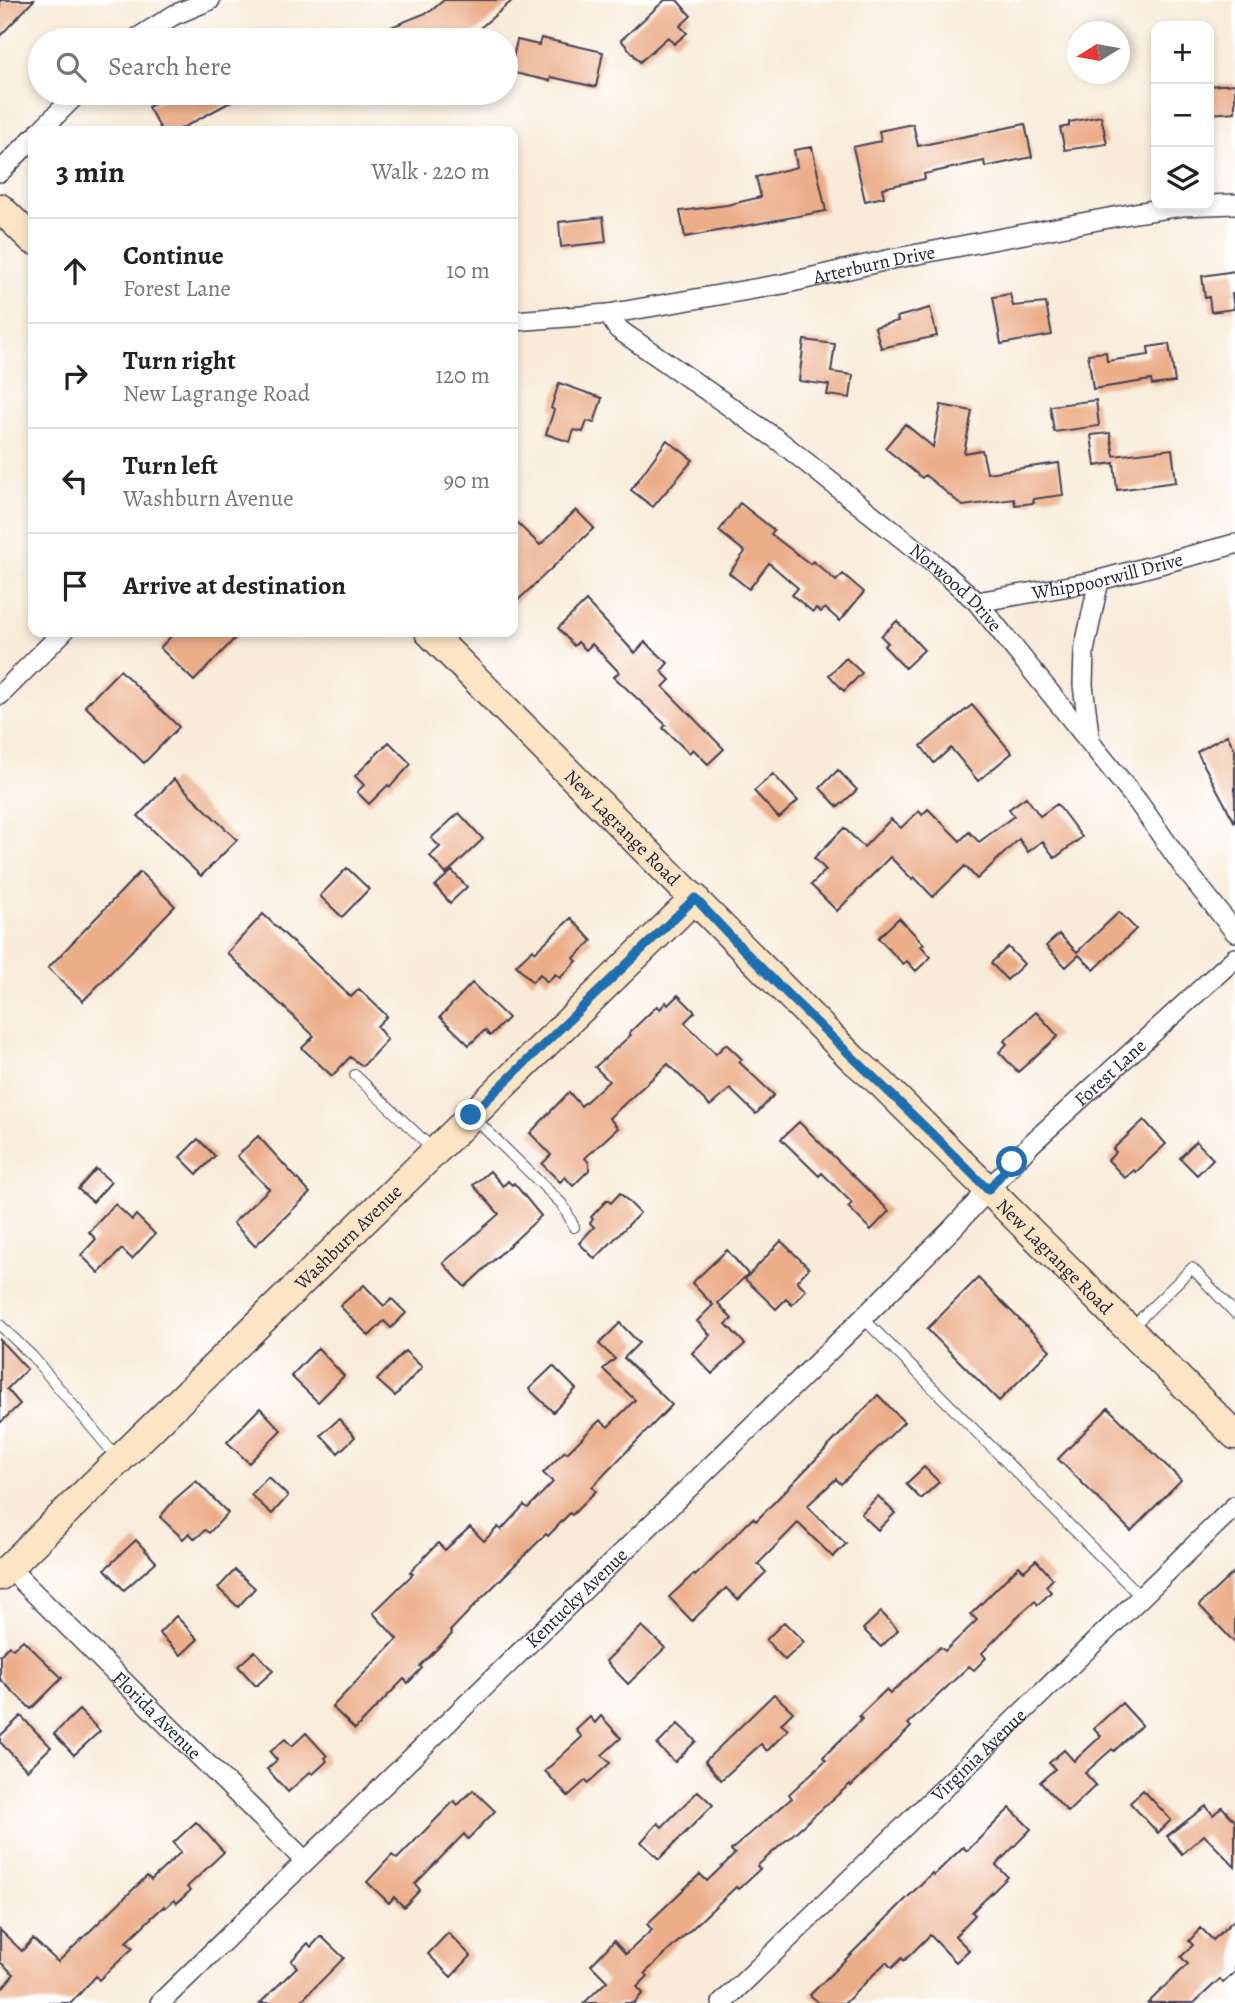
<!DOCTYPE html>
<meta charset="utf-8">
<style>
:root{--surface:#fff;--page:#f2f2f2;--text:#222;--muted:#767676;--line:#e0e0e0}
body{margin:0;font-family:Alegreya,serif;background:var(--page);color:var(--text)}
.controls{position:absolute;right:21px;top:21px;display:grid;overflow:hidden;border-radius:14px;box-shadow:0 4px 10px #0003}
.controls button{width:63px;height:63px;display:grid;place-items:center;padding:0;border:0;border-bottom:2px solid var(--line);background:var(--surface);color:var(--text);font:35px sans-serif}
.compass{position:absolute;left:1067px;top:21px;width:63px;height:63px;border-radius:50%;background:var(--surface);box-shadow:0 4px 10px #0003;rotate:259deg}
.stop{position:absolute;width:21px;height:21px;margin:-16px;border:5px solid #1f6fb2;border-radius:50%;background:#fff}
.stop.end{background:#1f6fb2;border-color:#fff;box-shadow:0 2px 7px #0008}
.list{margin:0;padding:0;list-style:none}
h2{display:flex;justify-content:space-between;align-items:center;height:91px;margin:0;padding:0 28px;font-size:30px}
h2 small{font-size:23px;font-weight:400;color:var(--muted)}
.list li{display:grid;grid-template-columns:46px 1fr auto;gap:21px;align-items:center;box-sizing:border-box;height:105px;padding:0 28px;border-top:2px solid var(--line)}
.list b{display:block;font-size:26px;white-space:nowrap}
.list p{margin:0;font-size:23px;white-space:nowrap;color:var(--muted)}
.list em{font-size:23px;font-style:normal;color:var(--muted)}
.icon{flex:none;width:38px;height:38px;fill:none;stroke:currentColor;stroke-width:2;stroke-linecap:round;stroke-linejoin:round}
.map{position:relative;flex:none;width:1235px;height:2003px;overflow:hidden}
.search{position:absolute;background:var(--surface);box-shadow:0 4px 10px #0003;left:28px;top:28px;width:490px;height:77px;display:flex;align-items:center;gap:18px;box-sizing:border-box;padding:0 24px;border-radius:38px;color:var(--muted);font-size:26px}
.panel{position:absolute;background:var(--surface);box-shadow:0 4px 10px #0003;left:28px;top:126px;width:490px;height:511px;border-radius:14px}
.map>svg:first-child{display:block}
.building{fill:#ecad89}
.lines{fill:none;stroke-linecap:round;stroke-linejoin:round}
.lane-casing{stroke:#424053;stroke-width:12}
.street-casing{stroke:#424053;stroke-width:22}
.secondary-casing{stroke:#424053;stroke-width:31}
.lane{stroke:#fff;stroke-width:10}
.street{stroke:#fff;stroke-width:19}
.secondary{stroke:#fce5c4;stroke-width:28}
.route{stroke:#1f6fb2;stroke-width:9}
.labels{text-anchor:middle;stroke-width:5;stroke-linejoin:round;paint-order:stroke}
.street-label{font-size:19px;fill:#22223b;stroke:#fff}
</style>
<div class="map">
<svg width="1235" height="2003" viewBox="0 0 1235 2003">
<rect width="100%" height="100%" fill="#fff"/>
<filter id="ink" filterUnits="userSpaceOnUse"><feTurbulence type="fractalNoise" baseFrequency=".0143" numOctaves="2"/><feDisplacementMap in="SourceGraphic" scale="14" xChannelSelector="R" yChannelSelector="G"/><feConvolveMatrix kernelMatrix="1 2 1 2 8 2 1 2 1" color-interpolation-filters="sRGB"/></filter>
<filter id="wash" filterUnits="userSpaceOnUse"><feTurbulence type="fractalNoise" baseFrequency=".00686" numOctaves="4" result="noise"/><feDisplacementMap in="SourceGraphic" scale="28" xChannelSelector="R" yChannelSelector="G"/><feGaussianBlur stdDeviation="1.57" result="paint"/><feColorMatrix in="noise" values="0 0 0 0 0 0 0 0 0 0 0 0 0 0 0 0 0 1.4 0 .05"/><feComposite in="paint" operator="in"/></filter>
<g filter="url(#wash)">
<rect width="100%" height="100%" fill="#f8ebd9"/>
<g id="blocks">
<path class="building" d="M 0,0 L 34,0 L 0,36 Z
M 444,0 L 513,0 L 466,40 L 359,40 L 431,11 Z
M 665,0 L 677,0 L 691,16 L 680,26 L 687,33 L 674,44 L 668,37 L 640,62 L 621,40 Z
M 541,38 L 603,52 L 596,87 L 551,77 L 550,81 L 510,72 L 517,40 L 539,45 Z
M 1235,84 L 1235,112 L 1209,114 L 1209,86 Z
M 175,93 L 247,93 L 177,131 L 162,131 L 148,107 Z
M 1101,116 L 1107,144 L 1065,150 L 1060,128 L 1069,126 L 1069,122 Z
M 913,124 L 918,146 L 1025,124 L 1032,157 L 985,167 L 984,161 L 924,174 L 925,179 L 882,188 L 884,197 L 865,201 L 853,147 L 881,141 L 879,131 Z
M 812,147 L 826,211 L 685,237 L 680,211 L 727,205 L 761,197 L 756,177 L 797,167 L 794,150 Z
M 603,217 L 606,242 L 561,247 L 559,222 Z
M 1235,271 L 1235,294 L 1232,294 L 1234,309 L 1211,312 L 1209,297 L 1205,298 L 1202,276 Z
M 1010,294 L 1013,306 L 1046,303 L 1052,335 L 1001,344 L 993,297 Z
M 930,308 L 937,336 L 881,348 L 875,327 L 898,321 L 897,317 Z
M 804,340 L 835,344 L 831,372 L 853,375 L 850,398 L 827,395 L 829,385 L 799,381 Z
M 1169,344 L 1175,382 L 1152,385 L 1151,380 L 1093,389 L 1088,354 L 1106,352 L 1107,361 L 1149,355 L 1148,347 Z
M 559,383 L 602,398 L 594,423 L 587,421 L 583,432 L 574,430 L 570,442 L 546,434 L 554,410 L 551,408 Z
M 1096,400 L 1099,426 L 1054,432 L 1050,406 Z
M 941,405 L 972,411 L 964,453 L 982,450 L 987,473 L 1059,463 L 1063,495 L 1033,499 L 1034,503 L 1015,505 L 1014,499 L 963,506 L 925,475 L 922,478 L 885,448 L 905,424 L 933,447 Z
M 1110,433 L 1114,456 L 1172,449 L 1176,482 L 1117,490 L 1114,463 L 1095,466 L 1091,435 Z
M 667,440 L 693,460 L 653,507 L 631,490 Z
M 740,503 L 774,530 L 771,534 L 810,564 L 813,561 L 836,581 L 843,574 L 864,592 L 840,621 L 825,608 L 821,612 L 816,608 L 813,612 L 792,595 L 798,588 L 769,563 L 749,589 L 729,573 L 745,552 L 719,531 Z
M 576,510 L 594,528 L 513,605 L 513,519 L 540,545 Z
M 586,601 L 635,653 L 645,642 L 668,663 L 661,671 L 670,680 L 663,687 L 724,749 L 708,764 L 693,749 L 689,753 L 663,728 L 666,725 L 614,677 L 619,672 L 592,644 L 586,650 L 578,642 L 574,646 L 558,628 Z
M 897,621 L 924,650 L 905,668 L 884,646 L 888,643 L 881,636 Z
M 175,632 L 241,632 L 194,681 L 160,648 Z
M 846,658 L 862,673 L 844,691 L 829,675 Z
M 120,670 L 179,727 L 144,763 L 85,706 Z
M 972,705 L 1012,753 L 978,781 L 951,748 L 934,763 L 921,746 Z
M 1227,735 L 1235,750 L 1235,823 L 1197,752 Z
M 389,742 L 411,764 L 390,787 L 388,785 L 369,804 L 357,792 L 364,785 L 355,776 Z
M 838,770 L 857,790 L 838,807 L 820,788 Z
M 773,774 L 798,801 L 779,818 L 754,791 Z
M 174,779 L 237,840 L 201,876 L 138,816 Z
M 1026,797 L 1040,816 L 1057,804 L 1082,837 L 1055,858 L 1042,841 L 1028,852 L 1019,839 L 977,879 L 965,866 L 933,897 L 914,877 L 912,879 L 890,857 L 837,911 L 811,885 L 826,870 L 814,858 L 844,828 L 864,847 L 891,819 L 901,828 L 919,811 L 922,815 L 928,809 L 960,841 L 969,832 L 979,842 L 1014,816 L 1009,809 Z
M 459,813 L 483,839 L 446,874 L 430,856 L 440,847 L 431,838 Z
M 347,868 L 369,889 L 342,917 L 320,896 Z
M 452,871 L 467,887 L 450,903 L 435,886 Z
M 140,872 L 175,906 L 83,1001 L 48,968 Z
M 1119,912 L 1136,929 L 1094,970 L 1079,955 L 1066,967 L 1046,946 L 1059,934 L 1077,952 Z
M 263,914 L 351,997 L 359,989 L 387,1016 L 377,1026 L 387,1040 L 363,1066 L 350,1057 L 332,1076 L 302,1048 L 314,1036 L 227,953 Z
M 571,918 L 592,941 L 574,958 L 577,961 L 560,978 L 555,974 L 547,982 L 540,974 L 532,982 L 516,965 L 533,949 L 535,952 Z
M 899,918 L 924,944 L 921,946 L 931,957 L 916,971 L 907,961 L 903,964 L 878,938 Z
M 1008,947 L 1024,964 L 1007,980 L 991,963 Z
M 472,983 L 508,1018 L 490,1036 L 485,1030 L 469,1045 L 440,1017 Z
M 678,995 L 695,1012 L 685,1022 L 686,1024 L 716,1054 L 726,1044 L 742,1059 L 739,1062 L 774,1095 L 756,1114 L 730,1089 L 710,1106 L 668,1064 L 609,1118 L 618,1128 L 585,1158 L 589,1163 L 589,1170 L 573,1186 L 565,1177 L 560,1182 L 542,1164 L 551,1155 L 530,1133 L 569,1092 L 581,1106 L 609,1081 L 595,1067 L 631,1035 L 629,1033 L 657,1006 L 660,1009 L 666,1002 L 668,1005 Z
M 1036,1012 L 1058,1036 L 1018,1072 L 999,1052 L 1007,1044 L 1004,1041 Z
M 1144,1120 L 1166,1144 L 1136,1172 L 1134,1170 L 1125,1178 L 1108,1160 L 1116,1152 L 1113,1149 Z
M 799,1122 L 889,1211 L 871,1230 L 848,1207 L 852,1203 L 822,1173 L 819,1176 L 781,1139 Z
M 258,1136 L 310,1193 L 255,1246 L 233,1223 L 269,1189 L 237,1156 Z
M 198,1139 L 215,1156 L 197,1174 L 180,1157 Z
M 1196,1141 L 1213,1159 L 1197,1175 L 1180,1158 Z
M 96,1169 L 111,1182 L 93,1202 L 78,1189 Z
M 490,1171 L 503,1186 L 508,1181 L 512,1185 L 514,1183 L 541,1216 L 465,1287 L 443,1263 L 499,1214 L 473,1185 Z
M 620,1193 L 640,1213 L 595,1259 L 579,1243 L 594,1227 L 590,1223 L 593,1219 L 591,1217 L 607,1200 L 611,1203 Z
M 115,1204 L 132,1220 L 136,1215 L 155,1234 L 132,1259 L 122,1249 L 99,1273 L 81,1255 L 96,1239 L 89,1232 Z
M 781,1241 L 809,1268 L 797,1281 L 806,1290 L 792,1305 L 786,1299 L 776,1309 L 745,1279 Z
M 727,1250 L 748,1274 L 718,1303 L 732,1319 L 726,1324 L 745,1344 L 712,1374 L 692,1353 L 710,1335 L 697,1321 L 713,1305 L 692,1283 Z
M 978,1278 L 1050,1350 L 999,1401 L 927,1329 Z
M 364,1285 L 384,1306 L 392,1299 L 406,1313 L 391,1328 L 384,1321 L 369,1336 L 340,1306 Z
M 620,1323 L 639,1343 L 624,1358 L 672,1405 L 592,1487 L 596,1491 L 572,1515 L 570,1513 L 548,1536 L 546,1534 L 478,1602 L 450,1631 L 452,1634 L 420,1666 L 422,1668 L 408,1683 L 404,1679 L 355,1729 L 332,1707 L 397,1639 L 373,1613 L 413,1574 L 410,1572 L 438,1543 L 445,1550 L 470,1527 L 484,1541 L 498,1527 L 501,1530 L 524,1505 L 528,1508 L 553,1482 L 543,1473 L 565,1451 L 567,1453 L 600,1420 L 608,1427 L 635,1400 L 603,1369 L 615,1359 L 599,1344 Z
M 0,1340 L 27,1369 L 7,1389 L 20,1404 L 0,1423 Z
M 318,1348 L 344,1376 L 318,1402 L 291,1376 Z
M 405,1351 L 422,1367 L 395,1396 L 377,1380 Z
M 553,1366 L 576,1389 L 553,1412 L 529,1389 Z
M 878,1395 L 904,1422 L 841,1484 L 836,1479 L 807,1506 L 846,1544 L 833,1557 L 798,1523 L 758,1564 L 766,1572 L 738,1600 L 726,1588 L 692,1621 L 669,1597 L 694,1574 L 695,1576 L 753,1518 L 756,1521 Z
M 260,1408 L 281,1430 L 249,1463 L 227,1442 Z
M 1108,1408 L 1181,1480 L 1131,1531 L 1058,1459 Z
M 339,1419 L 355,1437 L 338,1453 L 321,1435 Z
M 924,1467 L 939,1482 L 921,1499 L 906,1484 Z
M 268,1477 L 288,1496 L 272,1514 L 251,1495 Z
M 196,1481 L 228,1513 L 209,1533 L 205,1530 L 195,1539 L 189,1533 L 183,1539 L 160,1517 L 174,1500 Z
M 878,1496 L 895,1513 L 878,1530 L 861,1514 Z
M 136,1540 L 156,1562 L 124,1590 L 105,1569 Z
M 1036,1560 L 1053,1579 L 1046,1586 L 1051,1592 L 1038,1605 L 1035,1601 L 1020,1614 L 982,1653 L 986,1658 L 974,1670 L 969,1666 L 908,1724 L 911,1727 L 851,1786 L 850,1784 L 757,1866 L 760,1869 L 738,1889 L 736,1887 L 645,1973 L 648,1976 L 637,1987 L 643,1993 L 634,2003 L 584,2003 L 607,1981 L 591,1965 L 614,1941 L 626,1954 L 652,1930 L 647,1924 L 700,1874 L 707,1881 L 735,1854 L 731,1850 L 792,1798 L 789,1794 L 826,1760 L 823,1757 L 862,1719 L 859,1716 L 886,1690 L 890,1694 L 940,1647 L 945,1651 L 977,1620 L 971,1614 L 1019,1566 L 1024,1571 Z
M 235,1570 L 255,1588 L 238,1607 L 218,1588 Z
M 1235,1571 L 1235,1643 L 1199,1605 Z
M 881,1612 L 898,1630 L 881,1647 L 863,1629 Z
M 176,1616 L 198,1639 L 181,1655 L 159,1633 Z
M 784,1622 L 804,1642 L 785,1660 L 766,1640 Z
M 642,1626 L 665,1648 L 628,1684 L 606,1661 Z
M 23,1640 L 62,1678 L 31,1709 L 0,1679 L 0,1655 L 9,1646 L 13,1649 Z
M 255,1651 L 273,1671 L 256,1686 L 238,1666 Z
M 774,1694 L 793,1712 L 781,1724 L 788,1730 L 767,1751 L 761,1744 L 721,1780 L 705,1761 Z
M 1122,1703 L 1142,1725 L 1114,1751 L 1112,1749 L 1085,1773 L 1096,1785 L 1068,1812 L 1040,1782 L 1055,1769 L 1049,1763 L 1064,1750 L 1074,1761 L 1101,1736 L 1094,1728 Z
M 79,1710 L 100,1731 L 74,1755 L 54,1734 Z
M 21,1716 L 51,1747 L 27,1770 L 0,1742 L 0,1736 Z
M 601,1716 L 621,1738 L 602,1755 L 610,1763 L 588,1783 L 586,1780 L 568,1796 L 545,1771 L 582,1737 L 576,1730 L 590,1717 L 595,1723 Z
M 678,1724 L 696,1741 L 675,1762 L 657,1745 Z
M 306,1733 L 327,1756 L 325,1758 L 327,1761 L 313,1774 L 310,1772 L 288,1792 L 267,1769 L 277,1760 L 270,1752 L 285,1739 L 292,1746 Z
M 473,1790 L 495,1811 L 468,1839 L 464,1834 L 415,1884 L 420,1890 L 404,1907 L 394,1897 L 389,1903 L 367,1882 L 392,1855 L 397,1859 L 454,1801 L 458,1805 Z
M 1143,1790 L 1171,1820 L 1158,1833 L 1130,1803 Z
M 698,1791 L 713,1805 L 659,1859 L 641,1842 L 658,1823 L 662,1827 Z
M 1206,1806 L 1213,1815 L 1222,1807 L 1235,1821 L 1235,1867 L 1204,1835 L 1182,1854 L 1167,1836 Z
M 1010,1808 L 1031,1829 L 996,1865 L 1008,1877 L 972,1912 L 975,1915 L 955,1936 L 969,1950 L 956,1962 L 930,1935 L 904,1961 L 902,1958 L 892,1968 L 886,1962 L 845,2003 L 819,2003 L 810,1995 L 932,1873 L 934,1875 L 963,1847 L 967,1851 Z
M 196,1822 L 224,1852 L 187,1887 L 190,1891 L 177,1903 L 174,1900 L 165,1908 L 164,1906 L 126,1942 L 133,1948 L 99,1980 L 96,1976 L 71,2003 L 0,2003 L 0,1991 L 14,1974 L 0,1962 L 0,1930 L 22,1951 L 33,1939 L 58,1962 L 147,1876 L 151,1880 L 181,1852 L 173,1843 Z
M 1235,1919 L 1235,1972 L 1223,1983 L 1220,1979 L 1194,2003 L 1148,2003 L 1188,1964 L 1181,1957 L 1193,1945 L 1189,1941 L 1201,1928 L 1213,1940 Z
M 448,1933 L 471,1956 L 451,1977 L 428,1954 Z
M 321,1936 L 344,1958 L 299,2003 L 260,2003 L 297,1967 L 291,1961 L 308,1943 L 311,1947 Z"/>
</g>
</g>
<g filter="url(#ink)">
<use href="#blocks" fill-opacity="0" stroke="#424053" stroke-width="2"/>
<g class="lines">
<g class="lane-casing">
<path id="lane" d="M 355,1075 L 435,1151
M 473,1117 L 563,1205 L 574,1227
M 863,1318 L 1141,1597
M 0,1325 L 33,1357 L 118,1459
M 1132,1327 L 1192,1268 L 1235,1313"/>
</g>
<g class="street-casing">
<g id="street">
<path d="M 134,40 L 174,15 L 210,0"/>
<path d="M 40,131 L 78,93"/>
<path d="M 0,172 L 33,138"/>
<path id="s1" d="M 608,314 L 618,329 L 778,440 L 933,563 L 977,602 L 1138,802 L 1185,869 L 1235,932"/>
<path id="s2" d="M 513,321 L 608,314 L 783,284 L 892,259 L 1135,213 L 1182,206 L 1235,204"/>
<path id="s3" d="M 977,602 L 1092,582 L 1235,544"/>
<path d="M 0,695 L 63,632"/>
<path d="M 1090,742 L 1083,685 L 1084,651 L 1099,580"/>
<path id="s4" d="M 8,1567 L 305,1861"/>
<path id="s5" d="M 160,2003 L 863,1318 L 951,1230 L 1032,1143 L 1235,958"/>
<path id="s6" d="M 722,2003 L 1235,1506"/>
</g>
</g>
<g class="secondary-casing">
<g id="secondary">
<path d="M 0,208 L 33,240"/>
<path id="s7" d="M 429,632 L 853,1059 L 881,1083 L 1235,1435"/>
<path id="s8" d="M 0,1576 L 695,898"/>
</g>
</g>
<use href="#lane" class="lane"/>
<use href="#street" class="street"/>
<use href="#secondary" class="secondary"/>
</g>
</g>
<g class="lines" filter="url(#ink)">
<path class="route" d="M 471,1115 L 695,898 C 787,1000 892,1091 988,1190 L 1012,1162"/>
</g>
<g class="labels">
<g class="street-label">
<text dy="7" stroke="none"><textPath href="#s2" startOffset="366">Arterburn Drive</textPath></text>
<text dy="7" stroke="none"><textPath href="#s3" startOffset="133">Whippoorwill Drive</textPath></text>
<text dy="7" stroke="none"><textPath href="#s1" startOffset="444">Norwood Drive</textPath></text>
<text dy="7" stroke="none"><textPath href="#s7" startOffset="275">New Lagrange Road</textPath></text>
<text dy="7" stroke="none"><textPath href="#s5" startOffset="1330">Forest Lane</textPath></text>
<text dy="7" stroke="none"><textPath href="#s8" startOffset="486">Washburn Avenue</textPath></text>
<text dy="7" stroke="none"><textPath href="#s7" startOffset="884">New Lagrange Road</textPath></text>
<text dy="7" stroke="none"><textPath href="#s5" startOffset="581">Kentucky Avenue</textPath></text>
<text dy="7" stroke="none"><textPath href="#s4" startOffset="210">Florida Avenue</textPath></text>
<text dy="7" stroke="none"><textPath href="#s6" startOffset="357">Virginia Avenue</textPath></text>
</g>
</g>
</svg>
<div class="controls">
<button>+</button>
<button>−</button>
<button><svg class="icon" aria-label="layers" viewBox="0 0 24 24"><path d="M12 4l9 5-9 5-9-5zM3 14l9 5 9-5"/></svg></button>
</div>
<svg class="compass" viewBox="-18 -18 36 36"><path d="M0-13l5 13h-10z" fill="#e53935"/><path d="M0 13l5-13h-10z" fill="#767676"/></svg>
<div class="stop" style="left:1012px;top:1162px"></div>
<div class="stop end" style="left:471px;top:1115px"></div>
<div class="search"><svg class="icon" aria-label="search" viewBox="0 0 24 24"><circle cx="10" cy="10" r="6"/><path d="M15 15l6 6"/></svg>Search here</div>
<section class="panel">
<h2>3 min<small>Walk · 220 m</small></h2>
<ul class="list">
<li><svg class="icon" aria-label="ahead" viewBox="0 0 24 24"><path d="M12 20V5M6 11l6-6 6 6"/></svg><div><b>Continue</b><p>Forest Lane</p></div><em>10 m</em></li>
<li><svg class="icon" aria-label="right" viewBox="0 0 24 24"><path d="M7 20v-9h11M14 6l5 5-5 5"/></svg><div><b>Turn right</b><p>New Lagrange Road</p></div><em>120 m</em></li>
<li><svg class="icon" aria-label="left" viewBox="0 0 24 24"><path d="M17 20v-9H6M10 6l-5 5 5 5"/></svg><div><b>Turn left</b><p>Washburn Avenue</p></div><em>90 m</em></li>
<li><svg class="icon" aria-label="arrive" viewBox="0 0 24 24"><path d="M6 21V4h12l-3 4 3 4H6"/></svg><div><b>Arrive at destination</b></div></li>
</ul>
</section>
</div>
